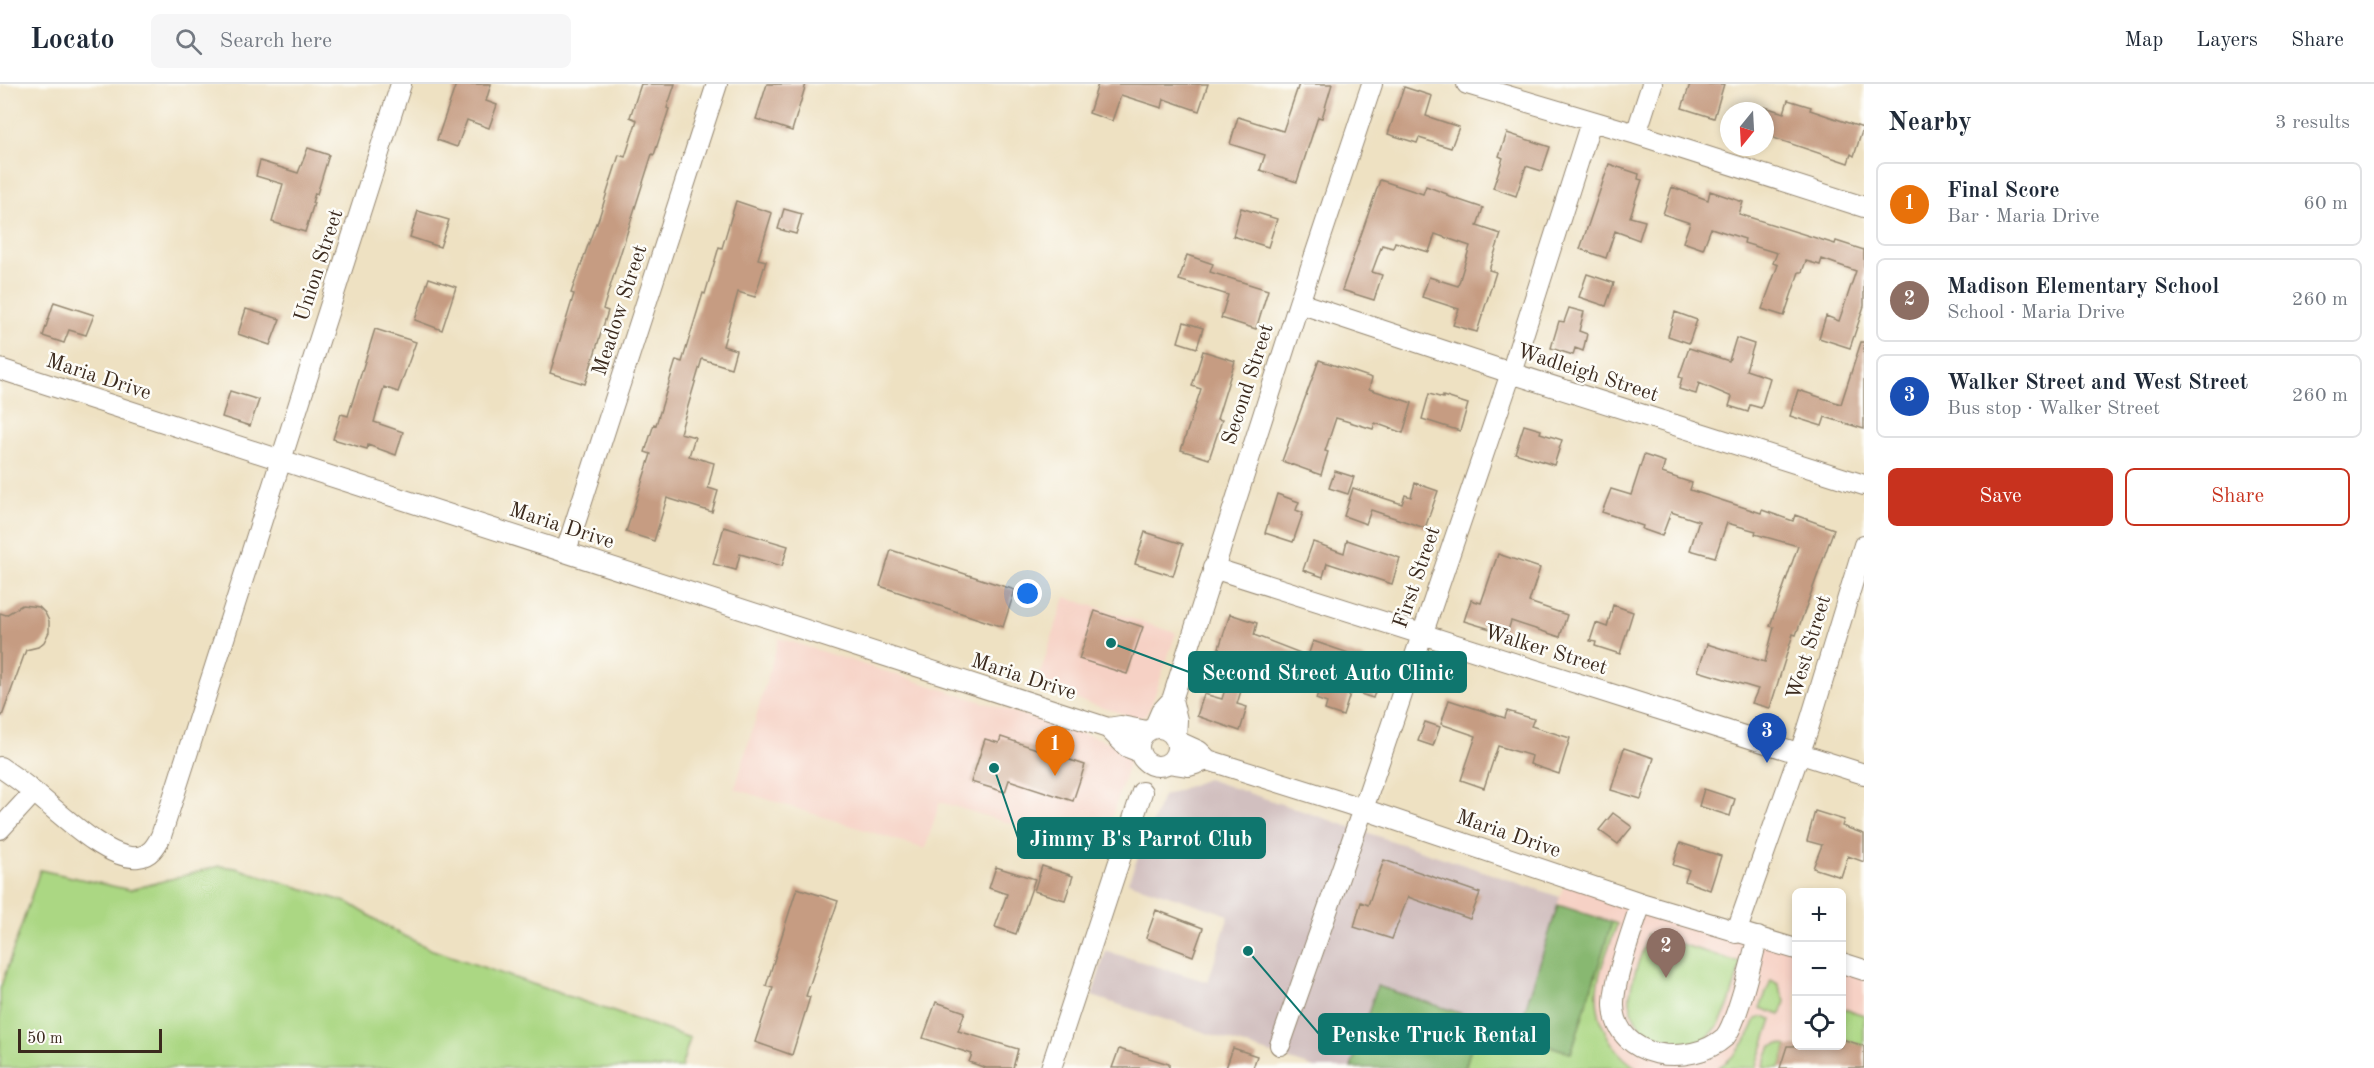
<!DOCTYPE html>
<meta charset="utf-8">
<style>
:root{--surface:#fff;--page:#f6f6f7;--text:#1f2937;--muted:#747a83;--line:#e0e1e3;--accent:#c8321e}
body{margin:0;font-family:"Old Standard TT",serif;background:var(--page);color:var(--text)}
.controls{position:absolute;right:18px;bottom:18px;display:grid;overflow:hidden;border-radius:9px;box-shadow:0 3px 9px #0003}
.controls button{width:54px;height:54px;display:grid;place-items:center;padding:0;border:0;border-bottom:2px solid var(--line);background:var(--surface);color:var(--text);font:30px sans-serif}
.compass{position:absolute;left:1720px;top:18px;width:54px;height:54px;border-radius:50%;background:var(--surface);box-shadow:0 3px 9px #0003;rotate:198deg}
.scale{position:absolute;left:18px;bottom:15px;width:144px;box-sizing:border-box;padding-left:6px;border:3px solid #3b2a1e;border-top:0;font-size:16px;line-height:21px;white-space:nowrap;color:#3b2a1e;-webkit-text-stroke:4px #fdfcf7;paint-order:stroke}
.you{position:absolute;left:1028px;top:510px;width:21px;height:21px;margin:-15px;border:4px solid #fff;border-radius:50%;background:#1a73e8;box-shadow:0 0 0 9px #1a73e833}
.badge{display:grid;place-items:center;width:39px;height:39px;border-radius:50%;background:var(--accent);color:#fff;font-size:20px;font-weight:700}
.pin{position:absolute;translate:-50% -50px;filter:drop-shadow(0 2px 3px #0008)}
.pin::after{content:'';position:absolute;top:32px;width:21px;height:18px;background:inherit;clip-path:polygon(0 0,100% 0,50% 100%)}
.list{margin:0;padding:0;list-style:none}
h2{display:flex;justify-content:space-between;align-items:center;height:78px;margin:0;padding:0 24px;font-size:26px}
h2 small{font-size:20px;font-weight:400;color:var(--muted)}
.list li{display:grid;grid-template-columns:39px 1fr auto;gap:18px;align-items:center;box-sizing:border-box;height:84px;margin:0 12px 12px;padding:0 12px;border:2px solid var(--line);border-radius:9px}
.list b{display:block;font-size:22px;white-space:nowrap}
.list p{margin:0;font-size:20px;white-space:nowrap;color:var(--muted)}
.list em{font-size:20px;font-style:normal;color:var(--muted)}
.actions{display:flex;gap:12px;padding:18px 24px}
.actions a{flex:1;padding:14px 0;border:2px solid var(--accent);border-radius:9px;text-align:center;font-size:21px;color:var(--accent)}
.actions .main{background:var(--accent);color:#fff}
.icon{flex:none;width:33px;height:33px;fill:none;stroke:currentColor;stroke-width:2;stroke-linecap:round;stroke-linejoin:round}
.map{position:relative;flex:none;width:1864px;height:984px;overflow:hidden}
header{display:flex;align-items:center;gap:36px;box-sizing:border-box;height:84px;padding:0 30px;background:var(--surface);border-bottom:2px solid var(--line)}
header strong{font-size:28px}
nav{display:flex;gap:33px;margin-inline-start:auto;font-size:21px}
.search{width:420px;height:54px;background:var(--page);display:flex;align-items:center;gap:15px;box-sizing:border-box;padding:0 21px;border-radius:9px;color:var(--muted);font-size:22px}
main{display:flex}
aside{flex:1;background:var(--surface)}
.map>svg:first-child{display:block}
.built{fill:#f6d1c5}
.industrial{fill:#d1bfbf}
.green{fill:#abd783;stroke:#738050;stroke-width:1.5}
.forest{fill:#88b871;stroke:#627148;stroke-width:1.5}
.building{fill:#c69c82}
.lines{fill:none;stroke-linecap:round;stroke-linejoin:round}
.minor-casing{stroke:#948670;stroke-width:22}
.minor{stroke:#fff;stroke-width:20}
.labels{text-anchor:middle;stroke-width:5;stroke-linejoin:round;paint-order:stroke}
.street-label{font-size:21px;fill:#3b2a1e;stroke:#fdfcf7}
.leader{fill:none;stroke:#0f766e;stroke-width:2}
.callout-dot{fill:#0f766e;stroke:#fdfcf7;stroke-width:2}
.callout{fill:#0f766e;stroke:#0f766e;stroke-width:2}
.callout-label{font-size:22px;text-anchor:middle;font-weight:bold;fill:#fff}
</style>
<header>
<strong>Locato</strong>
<div class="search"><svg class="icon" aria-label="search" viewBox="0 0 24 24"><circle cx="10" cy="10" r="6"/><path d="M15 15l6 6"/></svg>Search here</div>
<nav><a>Map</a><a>Layers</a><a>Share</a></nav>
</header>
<main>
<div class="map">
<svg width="1864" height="984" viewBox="0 0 1864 984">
<rect width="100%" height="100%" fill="#fdfcf7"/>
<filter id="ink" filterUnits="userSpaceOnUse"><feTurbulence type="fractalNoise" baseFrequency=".0167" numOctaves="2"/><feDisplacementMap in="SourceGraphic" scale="12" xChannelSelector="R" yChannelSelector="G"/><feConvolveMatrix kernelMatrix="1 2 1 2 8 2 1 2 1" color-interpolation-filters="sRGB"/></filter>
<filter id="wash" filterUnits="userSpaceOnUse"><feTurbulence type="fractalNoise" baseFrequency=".008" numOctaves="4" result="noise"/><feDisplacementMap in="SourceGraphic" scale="24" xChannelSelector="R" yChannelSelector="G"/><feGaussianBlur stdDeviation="1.35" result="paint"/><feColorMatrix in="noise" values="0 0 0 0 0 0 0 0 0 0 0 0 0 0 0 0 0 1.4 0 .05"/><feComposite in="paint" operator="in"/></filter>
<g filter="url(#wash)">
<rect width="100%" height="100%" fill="#eee1c2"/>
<path class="built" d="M 1065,513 L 1176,549 L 1152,619 L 1147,629 L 1139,635 L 1036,603 Z
M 779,554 L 1119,661 L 1126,667 L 1129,679 L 1101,767 L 940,718 L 925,765 L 735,705 Z
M 1566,794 L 1796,865 L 1796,962 L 1842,962 L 1842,879 L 1864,886 L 1864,984 L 1351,984 L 1377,902 L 1518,948 Z"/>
<path class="industrial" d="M 1207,695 L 1560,813 L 1518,948 L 1377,903 L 1351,984 L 1315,984 L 1092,912 L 1106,867 L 1208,898 L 1229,831 L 1128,798 L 1163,712 Z"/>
<path class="green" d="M 219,782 L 236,784 L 349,819 L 391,845 L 430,865 L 690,954 L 681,984 L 0,984 L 0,905 L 40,786 L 130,806 Z
M 1612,838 L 1617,840 C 1610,861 1599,884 1597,906 C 1595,936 1612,970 1638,984 L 1465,984 L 1478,938 L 1571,969 Z
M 1648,850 L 1741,879 C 1734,901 1729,930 1713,948 C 1685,979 1633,955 1630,917 C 1629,898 1643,868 1648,850 Z
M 1771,896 L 1778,900 L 1785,917 L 1781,931 L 1760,924 Z
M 1845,925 L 1864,931 L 1864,962 L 1842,955 L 1842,927 Z
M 1763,933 L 1772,935 L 1756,984 L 1717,984 C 1737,973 1748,956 1756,935 Z
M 1780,960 L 1787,962 L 1780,984 L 1763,984 L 1771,962 Z"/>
<path class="forest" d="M 1558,821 L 1612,838 L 1571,969 L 1479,938 L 1465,984 L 1351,984 L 1377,902 L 1518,948 Z"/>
<g id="blocks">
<path class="building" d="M 456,0 L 491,0 L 486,17 L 497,21 L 489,44 L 467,36 L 457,63 L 437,56 Z
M 641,0 L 675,0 L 667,24 L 669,25 L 654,71 L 652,70 L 603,225 L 608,227 L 585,300 L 550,289 L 574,210 L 571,209 L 596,139 L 597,140 L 619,71 L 625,73 L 637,36 L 630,33 Z
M 767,0 L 806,0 L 792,47 L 756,35 Z
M 1098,0 L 1208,0 L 1199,27 L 1164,15 L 1162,24 L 1121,11 L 1112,37 L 1089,29 Z
M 1299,0 L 1332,0 L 1322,34 L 1318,33 L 1297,98 L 1260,86 L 1265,71 L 1230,60 L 1238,33 L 1283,47 Z
M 1690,0 L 1724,0 L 1714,34 L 1682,24 Z
M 1404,3 L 1432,12 L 1426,32 L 1459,43 L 1451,64 L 1419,54 L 1417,59 L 1388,50 Z
M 1788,16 L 1811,23 L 1810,26 L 1863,44 L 1854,72 L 1851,70 L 1848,79 L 1765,51 L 1765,23 L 1784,29 Z
M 1507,49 L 1550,63 L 1542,87 L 1526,82 L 1516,112 L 1493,104 L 1503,74 L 1499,72 Z
M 308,64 L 329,71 L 317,110 L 315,109 L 312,119 L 314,119 L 305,148 L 272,138 L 283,100 L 256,92 L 260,77 L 298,89 Z
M 1609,80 L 1639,90 L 1638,95 L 1642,96 L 1630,133 L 1645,137 L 1639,156 L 1615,147 L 1606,174 L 1580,165 Z
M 1380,96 L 1423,110 L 1426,102 L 1447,110 L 1447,112 L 1483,124 L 1477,142 L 1501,150 L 1489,186 L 1496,188 L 1477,248 L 1453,241 L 1459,225 L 1422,213 L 1429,193 L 1458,202 L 1470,162 L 1435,150 L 1429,168 L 1395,158 L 1393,164 L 1382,161 L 1372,188 L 1382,191 L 1374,216 L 1342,206 Z
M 1672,103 L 1708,116 L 1710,107 L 1743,118 L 1739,130 L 1835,160 L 1836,157 L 1864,166 L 1864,222 L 1850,264 L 1819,254 L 1826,232 L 1839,237 L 1856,187 L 1822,175 L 1820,181 L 1806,177 L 1802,188 L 1799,188 L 1784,232 L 1762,225 L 1778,181 L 1773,179 L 1777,169 L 1744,159 L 1745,155 L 1711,144 L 1703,165 L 1683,158 L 1690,139 L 1663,130 Z
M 736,117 L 772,129 L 758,175 L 766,177 L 755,213 L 738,208 L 723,262 L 736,266 L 731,284 L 702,275 L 680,349 L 695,353 L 689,372 L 714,379 L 708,404 L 718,407 L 712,428 L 667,414 L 654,457 L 626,448 L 651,370 L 645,368 L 654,340 L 656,341 L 676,276 L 682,278 L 703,209 L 705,210 L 719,163 L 722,164 Z
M 1241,124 L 1277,135 L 1268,163 L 1233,152 Z
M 784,125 L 802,130 L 796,150 L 778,145 Z
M 418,127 L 449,136 L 440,163 L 410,153 Z
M 1187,171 L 1213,180 L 1210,188 L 1268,206 L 1256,245 L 1221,234 L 1228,211 L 1179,196 Z
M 1587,190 L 1614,199 L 1606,222 L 1579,213 Z
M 429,194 L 456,203 L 442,246 L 415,236 Z
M 54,218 L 94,231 L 86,251 L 69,246 L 64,259 L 43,252 Z
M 1569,224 L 1584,228 L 1579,247 L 1587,250 L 1583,267 L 1575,264 L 1573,271 L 1551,264 L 1559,237 L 1564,238 Z
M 246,225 L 280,235 L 270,261 L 238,250 Z
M 1675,228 L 1697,236 L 1689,259 L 1668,252 Z
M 1184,238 L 1203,244 L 1197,264 L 1178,258 Z
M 375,245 L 416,258 L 398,308 L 384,303 L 374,338 L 403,348 L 396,371 L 368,361 L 367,365 L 333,355 L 341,330 L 348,332 Z
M 1736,254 L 1754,260 L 1746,286 L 1770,294 L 1761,324 L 1750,321 L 1748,328 L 1729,322 L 1732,313 L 1699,299 L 1696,310 L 1679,305 L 1682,294 L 1679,293 L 1689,264 L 1729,277 Z
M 1861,258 L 1864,258 L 1864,345 L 1825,333 L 1822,342 L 1790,332 L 1798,306 L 1841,320 Z
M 1203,267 L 1235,277 L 1217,335 L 1222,336 L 1209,375 L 1181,366 L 1201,305 L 1192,302 Z
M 1319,276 L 1372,294 L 1369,305 L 1412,319 L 1403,349 L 1375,339 L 1373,345 L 1336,334 L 1325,367 L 1328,368 L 1321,391 L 1282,377 Z
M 230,307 L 259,316 L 250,342 L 222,333 Z
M 1429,310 L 1443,314 L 1443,312 L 1468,320 L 1460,347 L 1422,335 Z
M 1524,341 L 1541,346 L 1540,349 L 1562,356 L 1554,381 L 1515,369 Z
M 1644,371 L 1665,378 L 1662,389 L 1692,399 L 1690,406 L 1761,429 L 1762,426 L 1793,437 L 1795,431 L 1834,445 L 1796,551 L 1793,550 L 1770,624 L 1752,619 L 1758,605 L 1698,587 L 1707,560 L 1765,578 L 1774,543 L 1770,542 L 1798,462 L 1755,450 L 1756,447 L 1727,439 L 1715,473 L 1690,466 L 1699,437 L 1671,428 L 1662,452 L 1642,445 L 1643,442 L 1602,428 L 1611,405 L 1631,411 Z
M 1335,387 L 1354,393 L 1348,410 L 1329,404 Z
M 1415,399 L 1438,407 L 1425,444 L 1371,426 L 1366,440 L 1344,432 L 1353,404 L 1402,420 L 1405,411 L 1411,413 Z
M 1277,410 L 1299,418 L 1296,426 L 1303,429 L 1293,458 L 1265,449 Z
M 724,443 L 788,462 L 782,482 L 740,470 L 736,486 L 713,480 Z
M 1145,448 L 1183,460 L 1173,492 L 1135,480 Z
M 1347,456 L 1400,474 L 1392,500 L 1327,479 L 1323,493 L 1303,486 L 1313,458 L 1344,469 Z
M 891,466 L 1015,506 L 1003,543 L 880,502 Z
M 1498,470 L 1540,484 L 1529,518 L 1567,531 L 1560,553 L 1511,537 L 1507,550 L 1464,537 L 1471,516 L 1481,519 Z
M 22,521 L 39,523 L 45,529 L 49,537 L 49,548 L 44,558 L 38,563 L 26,566 L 2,632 L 0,632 L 0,529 L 6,531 Z
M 1613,521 L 1633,528 L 1620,570 L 1595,562 L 1596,558 L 1590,557 L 1596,539 L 1607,543 Z
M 1095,527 L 1143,543 L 1127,590 L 1079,575 Z
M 1230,530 L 1257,539 L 1254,551 L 1308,572 L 1313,557 L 1384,581 L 1373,614 L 1351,607 L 1343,632 L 1325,626 L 1327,619 L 1316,615 L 1319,605 L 1314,602 L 1315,598 L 1288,587 L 1285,597 L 1248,584 L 1237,620 L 1247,623 L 1240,647 L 1197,632 L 1204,610 L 1222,615 L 1234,576 L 1217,570 Z
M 1449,616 L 1505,634 L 1507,627 L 1534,635 L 1531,642 L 1570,654 L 1559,690 L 1530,680 L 1532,672 L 1498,662 L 1484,704 L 1461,696 L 1476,652 L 1441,640 Z
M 1425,638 L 1440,643 L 1433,662 L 1418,657 Z
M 1001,653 L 1085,681 L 1073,717 L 1009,696 L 1005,708 L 971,698 L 985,655 L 999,659 Z
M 1624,664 L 1654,674 L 1641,715 L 1611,706 Z
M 1704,705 L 1735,715 L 1730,732 L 1699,722 Z
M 1815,727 L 1844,736 L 1842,742 L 1864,750 L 1864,778 L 1848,772 L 1841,793 L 1813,784 L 1822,761 L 1807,757 Z
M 1613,729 L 1632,743 L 1618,760 L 1599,746 Z
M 1680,759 L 1721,772 L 1710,806 L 1685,797 L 1689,786 L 1673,781 Z
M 1384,776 L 1480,809 L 1470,835 L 1408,813 L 1392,855 L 1354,843 L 1361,818 L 1368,821 Z
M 1042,782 L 1073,792 L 1065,816 L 1034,807 Z
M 996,783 L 1035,795 L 1016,850 L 995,843 L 1007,810 L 989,804 Z
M 797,804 L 838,817 L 806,912 L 810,913 L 792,971 L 755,958 L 773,904 L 766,902 Z
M 1156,826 L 1203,844 L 1193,872 L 1146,854 Z
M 936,918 L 965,928 L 958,947 L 1018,965 L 1013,984 L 986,984 L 969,978 L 972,970 L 923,954 Z
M 1842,955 L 1864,962 L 1864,984 L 1780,984 L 1787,962 L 1842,962 Z
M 1233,964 L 1257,972 L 1253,984 L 1226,984 Z
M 1119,965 L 1169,980 L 1169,984 L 1112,984 Z"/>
</g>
</g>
<g filter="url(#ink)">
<use href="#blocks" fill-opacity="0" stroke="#948670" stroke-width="1.5"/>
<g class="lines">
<g class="minor-casing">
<path id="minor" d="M 1467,0 L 1636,50 L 1864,123
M 1636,50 L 1652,0
M 1299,219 L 1511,289 L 1864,401
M 0,285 L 1108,644
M 566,467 L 717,0
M 1213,484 L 1864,690
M 1172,616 L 1299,219 L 1372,0
M1139 663a19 19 0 1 1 38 0a19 19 0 1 1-38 0Z
M 1154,644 L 1161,628 L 1172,616 L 1177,636 L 1176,654
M 1140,668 L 1127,663 L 1108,644 L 1121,642 L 1147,647
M 1208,676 L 1348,720 L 1641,819 L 1796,865
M 1169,679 L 1189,682 L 1208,676 L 1199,667 L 1177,657
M 0,683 C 10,690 21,697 30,705 C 54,723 106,777 138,773 C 150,772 156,762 161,752 L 401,0
M 0,745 L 34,708
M 1641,819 C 1633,844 1613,898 1614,922 C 1616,976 1690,984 1725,953 C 1738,937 1751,877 1758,853
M 1736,849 L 1807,648 L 1864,461
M 1842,879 L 1864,886
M 1280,961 L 1363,725 L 1511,289 L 1591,38
M 1051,984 L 1142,708"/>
</g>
<use href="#minor" class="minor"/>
</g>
</g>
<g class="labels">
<g class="street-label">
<text transform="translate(318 181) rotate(-72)" y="7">Union Street</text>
<text transform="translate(619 226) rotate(-72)" y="7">Meadow Street</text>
<text transform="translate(1588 288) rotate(18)" y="7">Wadleigh Street</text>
<text transform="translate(99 292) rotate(18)" y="7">Maria Drive</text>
<text transform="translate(1247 300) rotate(-72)" y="7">Second Street</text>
<text transform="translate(562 441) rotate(18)" y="7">Maria Drive</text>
<text transform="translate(1416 493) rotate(-71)" y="7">First Street</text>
<text transform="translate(1808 563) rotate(-73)" y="7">West Street</text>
<text transform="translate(1546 565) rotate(17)" y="7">Walker Street</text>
<text transform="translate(1024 592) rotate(18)" y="7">Maria Drive</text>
<text transform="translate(1509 749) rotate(19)" y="7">Maria Drive</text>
</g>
</g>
<path class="leader" d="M1111 559L1189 588M994 684L1018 754M1248 867L1319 950"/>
<g class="callout-dot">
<circle cx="1111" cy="559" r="6"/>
<circle cx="994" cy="684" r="6"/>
<circle cx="1248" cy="867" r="6"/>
</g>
<g class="callout">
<rect x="1189" y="568" width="277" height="40" rx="6"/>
<rect x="1018" y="734" width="247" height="40" rx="6"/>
<rect x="1319" y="930" width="230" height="40" rx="6"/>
</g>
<g class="callout-label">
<text x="1328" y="596">Second Street Auto Clinic</text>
<text x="1141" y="762">Jimmy B's Parrot Club</text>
<text x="1434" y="958">Penske Truck Rental</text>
</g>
</svg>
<div class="controls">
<button>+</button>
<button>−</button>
<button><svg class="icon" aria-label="locate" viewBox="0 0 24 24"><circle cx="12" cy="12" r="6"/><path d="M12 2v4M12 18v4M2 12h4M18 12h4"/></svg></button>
</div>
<svg class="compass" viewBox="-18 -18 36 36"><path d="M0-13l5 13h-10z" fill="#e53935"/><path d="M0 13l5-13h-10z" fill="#747a83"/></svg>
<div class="scale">50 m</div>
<div class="you"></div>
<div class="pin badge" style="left:1055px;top:692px;background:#e8710a">1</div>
<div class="pin badge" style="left:1666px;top:894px;background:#8d6e63">2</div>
<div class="pin badge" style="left:1767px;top:679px;background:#1a4fb4">3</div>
</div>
<aside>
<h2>Nearby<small>3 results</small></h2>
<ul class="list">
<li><span class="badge" style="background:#e8710a">1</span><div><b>Final Score</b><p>Bar · Maria Drive</p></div><em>60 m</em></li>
<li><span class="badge" style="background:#8d6e63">2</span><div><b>Madison Elementary School</b><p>School · Maria Drive</p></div><em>260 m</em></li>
<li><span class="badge" style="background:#1a4fb4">3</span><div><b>Walker Street and West Street</b><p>Bus stop · Walker Street</p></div><em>260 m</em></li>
</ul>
<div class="actions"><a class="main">Save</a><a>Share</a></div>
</aside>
</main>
